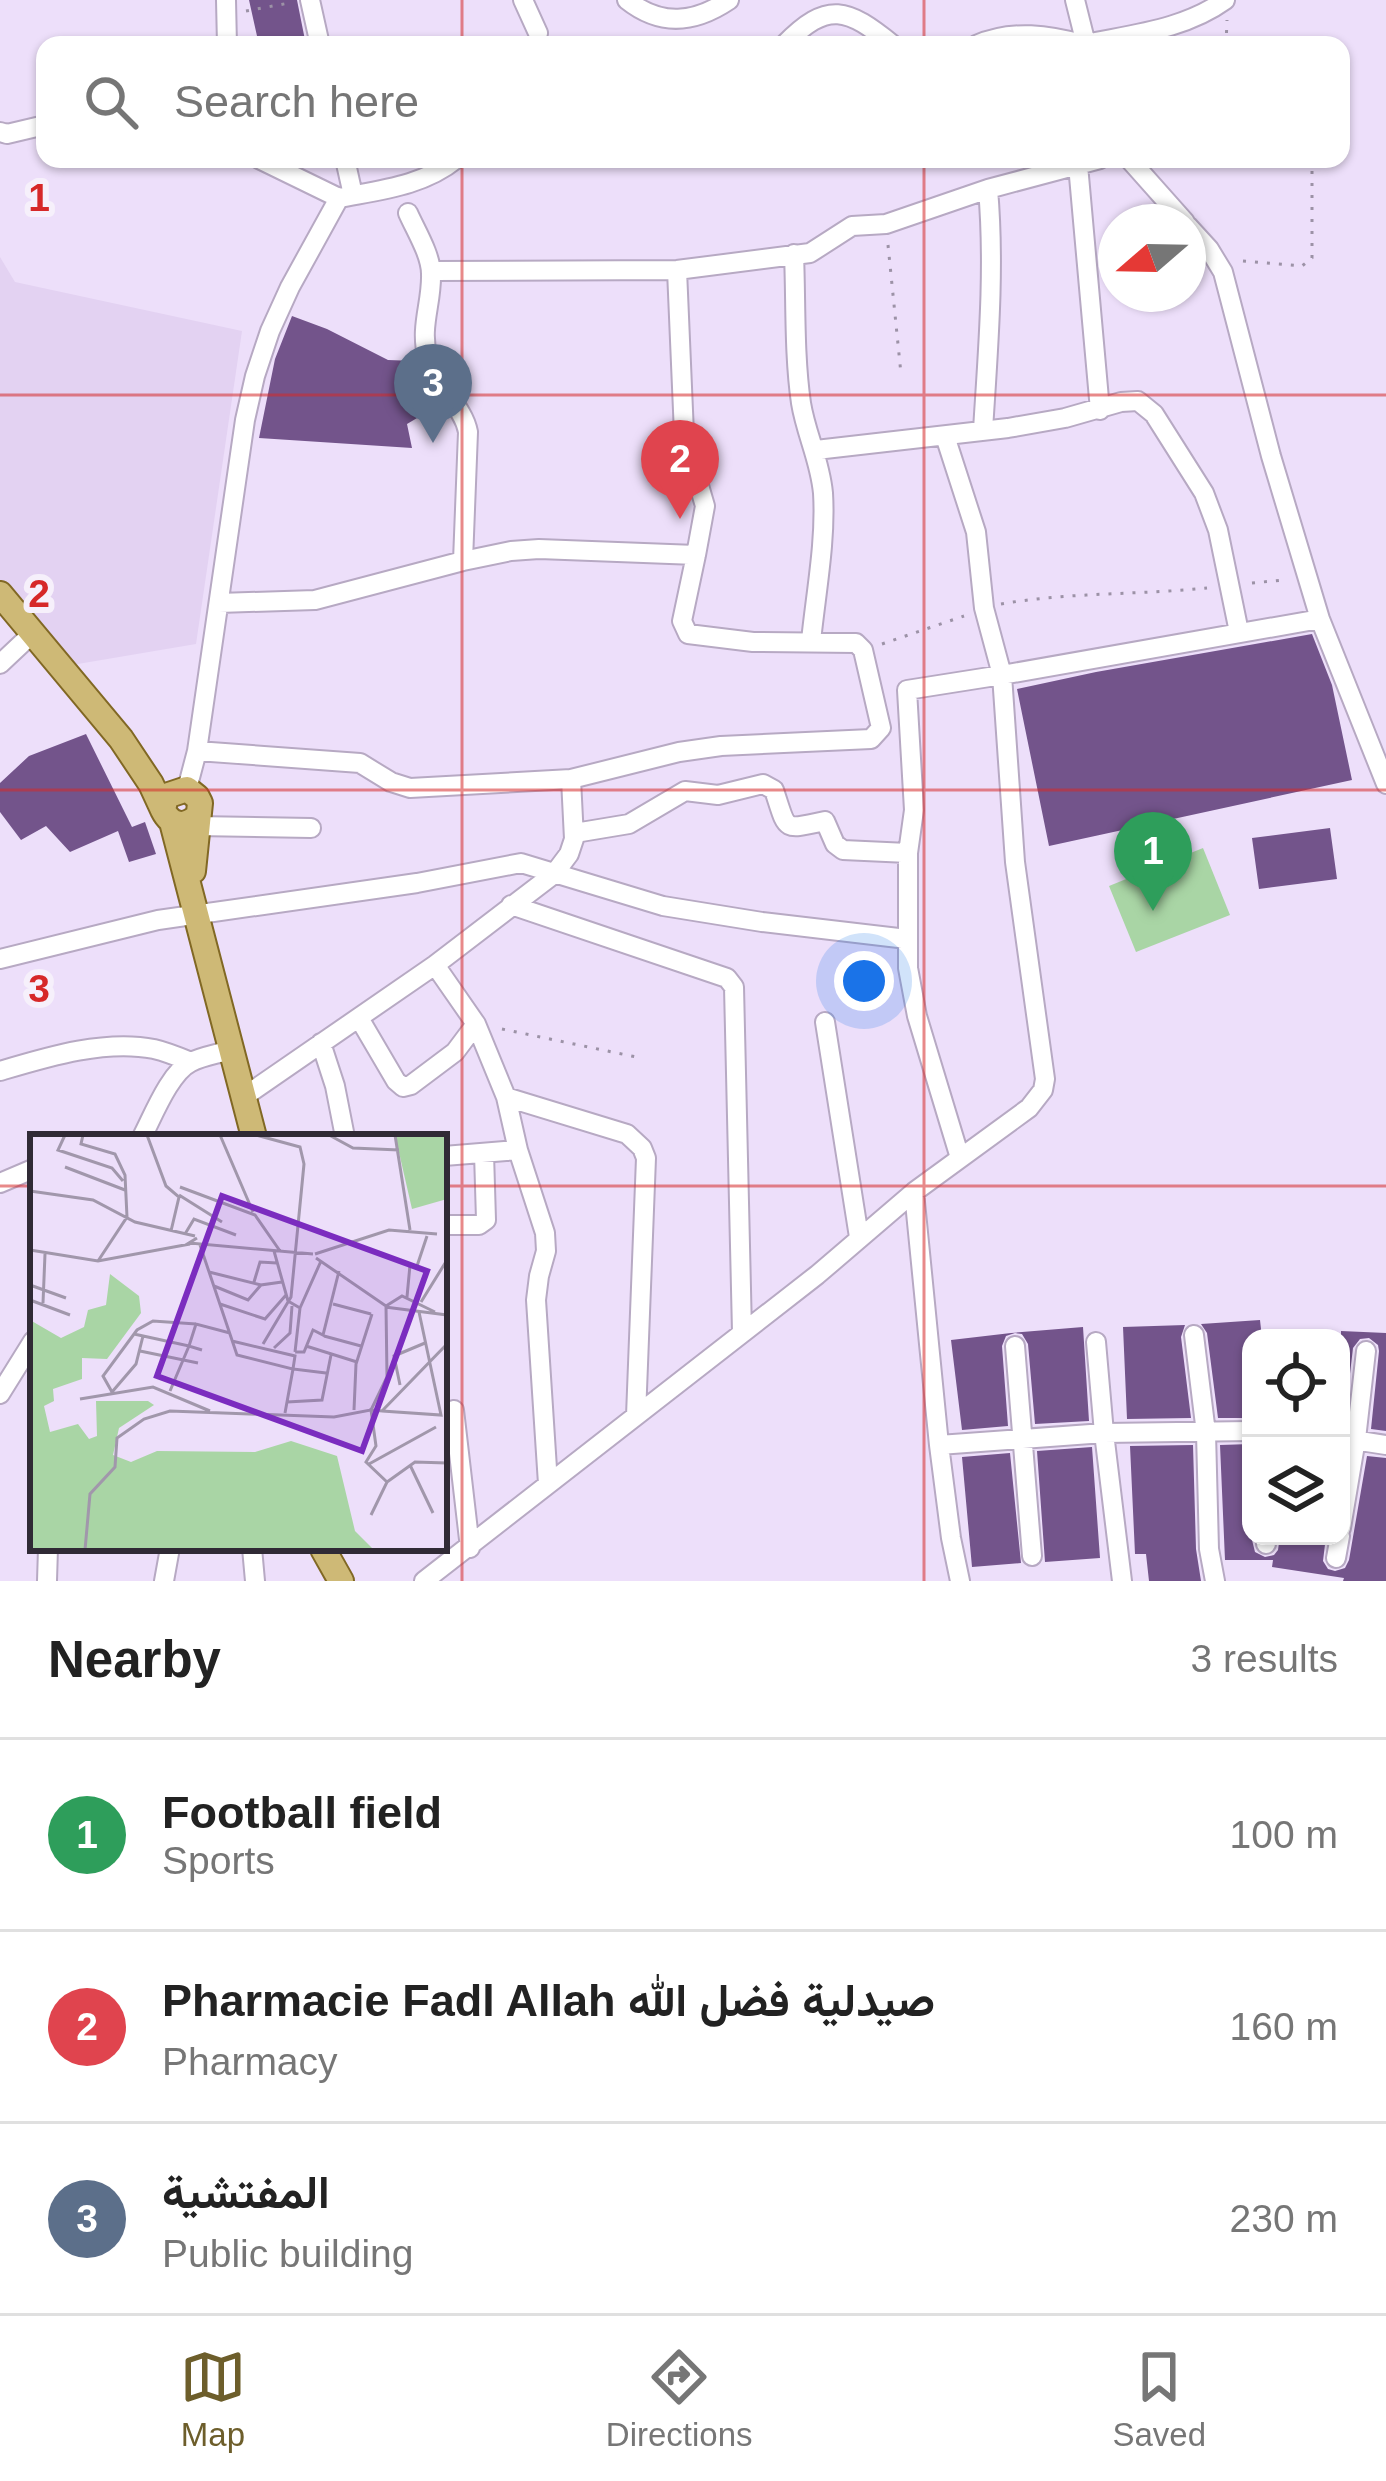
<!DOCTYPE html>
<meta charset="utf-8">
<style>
:root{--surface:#fff;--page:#f2f2f2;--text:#222;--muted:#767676;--line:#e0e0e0;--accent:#6d5e2b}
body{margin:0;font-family:Arial,Vazirmatn,sans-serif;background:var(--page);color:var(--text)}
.controls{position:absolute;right:36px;bottom:36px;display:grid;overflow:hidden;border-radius:24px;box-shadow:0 3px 9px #0004}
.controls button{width:108px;height:108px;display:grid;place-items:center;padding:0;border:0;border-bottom:3px solid var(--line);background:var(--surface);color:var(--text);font:60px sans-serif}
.compass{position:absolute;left:1098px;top:204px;width:108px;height:108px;border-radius:50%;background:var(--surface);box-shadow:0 3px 9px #0004;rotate:250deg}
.you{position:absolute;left:864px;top:981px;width:42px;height:42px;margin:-30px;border:9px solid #fff;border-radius:50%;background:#1a73e8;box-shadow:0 0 0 18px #1a73e833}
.badge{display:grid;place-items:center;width:78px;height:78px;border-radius:50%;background:var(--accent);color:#fff;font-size:39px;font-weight:700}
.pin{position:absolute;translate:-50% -99px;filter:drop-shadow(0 3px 6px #0008)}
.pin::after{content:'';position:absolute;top:63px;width:42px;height:36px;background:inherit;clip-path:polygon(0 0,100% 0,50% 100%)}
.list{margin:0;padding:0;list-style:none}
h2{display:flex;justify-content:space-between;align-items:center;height:156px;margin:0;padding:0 48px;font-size:51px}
h2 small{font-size:39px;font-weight:400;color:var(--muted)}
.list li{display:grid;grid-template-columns:78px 1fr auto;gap:36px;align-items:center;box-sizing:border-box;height:192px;padding:0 48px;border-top:3px solid var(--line)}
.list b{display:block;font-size:45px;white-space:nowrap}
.list p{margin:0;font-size:39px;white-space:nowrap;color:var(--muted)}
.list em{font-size:39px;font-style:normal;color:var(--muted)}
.icon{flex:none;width:66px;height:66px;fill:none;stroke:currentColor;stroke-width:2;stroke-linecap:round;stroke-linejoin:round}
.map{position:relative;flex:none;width:1386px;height:1581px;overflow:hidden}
.search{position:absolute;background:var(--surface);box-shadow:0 3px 9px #0004;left:36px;right:36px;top:36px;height:132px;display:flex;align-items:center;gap:30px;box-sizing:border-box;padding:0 42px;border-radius:24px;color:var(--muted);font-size:45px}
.sheet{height:732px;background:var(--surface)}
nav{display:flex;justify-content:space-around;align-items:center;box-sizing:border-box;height:168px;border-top:3px solid var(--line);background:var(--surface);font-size:33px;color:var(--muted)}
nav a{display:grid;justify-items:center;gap:6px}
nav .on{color:var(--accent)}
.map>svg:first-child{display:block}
.built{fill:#e3d2f2}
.green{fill:#a9d5a5}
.building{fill:#73548b}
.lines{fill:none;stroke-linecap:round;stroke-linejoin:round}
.minor-casing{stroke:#b7a9c3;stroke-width:22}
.major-casing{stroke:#816824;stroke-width:28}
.path{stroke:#9c92a6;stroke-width:3;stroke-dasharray:3 9;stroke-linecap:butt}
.minor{stroke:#fff;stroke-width:18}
.major{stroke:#ceb976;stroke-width:24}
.grid{fill:none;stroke:#d62828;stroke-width:3;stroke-opacity:0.55}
.inset-road{fill:none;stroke:#a197ab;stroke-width:3}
.view{fill:#7b2cbf;fill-opacity:0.15;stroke:#7b2cbf;stroke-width:6}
.inset-edge{fill:none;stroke:#302a35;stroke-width:6}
.grid-label{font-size:39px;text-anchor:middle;font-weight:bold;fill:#d62828;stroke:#f6f0fb;stroke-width:12;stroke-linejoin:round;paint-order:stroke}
</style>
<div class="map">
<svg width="1386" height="1581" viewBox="0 0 1386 1581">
<rect width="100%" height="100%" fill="#eddffa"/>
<path class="built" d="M 0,257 L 15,282 L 242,331 L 196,644 L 66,666 L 0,580 Z"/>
<path class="green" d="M 1203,848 L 1230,915 L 1136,952 L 1109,886 Z"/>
<path class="building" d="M 249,0 L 297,0 L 306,45 L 259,45 Z
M 292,316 L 327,329 L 388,360 L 415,361 L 425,386 L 439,405 L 407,424 L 412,448 L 259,438 L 275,359 Z
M 1312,634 L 1332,685 L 1352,780 L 1049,846 L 1017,689 L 1096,672 Z
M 86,734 L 132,827 L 145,822 L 156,854 L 129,862 L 118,831 L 70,852 L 46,826 L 21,840 L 0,812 L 0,783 L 29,756 Z
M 1330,828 L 1337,879 L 1259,889 L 1252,838 Z
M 1260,1320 L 1262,1338 L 1251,1338 L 1251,1418 L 1218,1418 L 1207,1333 L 1201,1324 Z
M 1185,1325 L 1181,1337 L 1191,1418 L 1127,1419 L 1123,1327 Z
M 1083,1327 L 1089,1421 L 1035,1424 L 1028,1344 L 1022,1334 L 1015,1333 L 1006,1336 L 1002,1346 L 1008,1426 L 962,1430 L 951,1340 L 1011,1333 Z
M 1341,1331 L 1386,1333 L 1386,1431 L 1371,1429 L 1379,1351 L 1378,1345 L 1369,1338 L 1360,1339 L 1353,1348 L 1344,1425 L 1341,1425 Z
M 1251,1444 L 1251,1536 L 1255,1552 L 1265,1557 L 1274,1555 L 1278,1550 L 1280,1536 L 1326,1536 L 1323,1561 L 1328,1569 L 1335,1571 L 1345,1568 L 1349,1560 L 1367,1456 L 1386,1458 L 1386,1581 L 1343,1581 L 1344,1578 L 1272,1567 L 1273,1560 L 1225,1560 L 1220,1445 Z
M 1193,1445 L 1196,1549 L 1201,1581 L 1149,1581 L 1146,1554 L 1135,1554 L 1130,1446 Z
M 1092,1447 L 1100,1558 L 1045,1562 L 1037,1451 Z
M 1010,1453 L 1021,1563 L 972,1567 L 962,1457 Z"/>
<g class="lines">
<g class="minor-casing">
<path id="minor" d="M 226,0 L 227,45
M 310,0 L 320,45
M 523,0 L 538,33
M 627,0 C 661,27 695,23 729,0
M 1075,0 L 1086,44 C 1134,34 1185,29 1225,0
M 784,45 C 828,0 847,8 893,45
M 976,45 C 1013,29 1049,35 1086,45
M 0,132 L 7,134 L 45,125
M 259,159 L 339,198
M 345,159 L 353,195
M 1129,159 L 1185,222
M 1078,165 L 1100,410
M 408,213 C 416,231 431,255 431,274 C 432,304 419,327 428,359 C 436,389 463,405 468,432 L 463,561
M 1188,226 L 1209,249 L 1223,272 L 1271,456 L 1320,619 L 1386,784
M 794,254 C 796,303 794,354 801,403 C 806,434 820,460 823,493 C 826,541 816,592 811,641
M 677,270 L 684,434 L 705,506 L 696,555
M 432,271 L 677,270 L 810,253 L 852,226 L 886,224 L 988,189 L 1100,159
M 983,430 C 988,350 995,269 988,189
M 945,436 L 976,532 L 984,608 L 1002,675 L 907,690 L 914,810 L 908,853 L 908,968 L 917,1016 L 960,1158
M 816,450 L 1008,428 L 1065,418 L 1121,402 L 1138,401 L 1154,414 L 1204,493 L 1218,530 L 1239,632
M 219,603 L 315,600 L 463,561 L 511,551 L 539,549 L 696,555 L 682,621 L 688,634 L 753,642 L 856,643 L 863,650 L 881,728 L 871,739 L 721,746 L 679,752 L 571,779 L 574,839 L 569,854 L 554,874 L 435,965 L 245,1096
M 0,664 L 33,633
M 197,751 L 360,763 L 391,782 L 410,788 L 571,779
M 187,789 L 197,751 L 245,420 L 255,376 L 270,331 L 290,287 L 339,198 C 380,190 423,186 456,159
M 196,826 L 311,828
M 575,833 L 629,824 L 685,791 L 718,795 L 763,784 L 774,790 C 788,832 782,830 825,821 L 835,844 L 843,850 L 908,853
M 511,905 L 727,978 L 734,987 L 742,1332
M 0,959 L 158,920 L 417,883 L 521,863 L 663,906 L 762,922 L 907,939
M 435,965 L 476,1024 L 506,1097 L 627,1134 L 642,1148 L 646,1158 L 636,1416
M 359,1018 L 396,1081 L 403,1087 L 411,1085 L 455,1052 L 476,1024
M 825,1022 L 859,1237
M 321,1043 L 335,1086 L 345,1137
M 0,1071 C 47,1057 105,1039 154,1049 C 167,1052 179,1057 191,1062
M 506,1097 L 518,1150 L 545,1233 L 546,1251 L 539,1276 L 536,1300 L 548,1484
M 142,1137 C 153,1116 170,1072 191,1062 C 203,1056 218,1054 230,1050
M 444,1156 L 518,1150
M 0,1183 L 33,1169
M 914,1192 L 939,1445 L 1104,1433 L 1122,1581
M 444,1225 L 479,1225 L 486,1220 L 484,1153
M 1194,1335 L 1206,1433 L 1209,1549 L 1215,1581
M 1096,1342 L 1104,1433 L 1251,1431
M 1015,1346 L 1032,1556
M 0,1394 L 33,1341
M 454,1410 L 470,1548
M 1341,1438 L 1386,1445
M 939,1445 L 951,1538 L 960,1581
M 1341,1528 L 1356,1439 L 1366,1351
M 1266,1544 L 1266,1536
M 252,1548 L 255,1581
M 1336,1558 L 1340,1536
M 47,1581 L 48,1548
M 164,1581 L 170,1548
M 424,1581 L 817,1275 L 914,1192 L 1029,1108 L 1043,1090 L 1045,1079 L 1015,862 L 1002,675 L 1320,619"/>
</g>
<g class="major-casing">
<path id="major" d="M 0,594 L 121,739 L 151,784 L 163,810
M 172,822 L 254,1137
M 193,871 L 200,803 L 197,797 L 187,789 L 166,796 L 163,810 C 171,826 184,828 197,817
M 323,1549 L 341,1581"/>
</g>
<path class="path" d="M 246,11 L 289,3
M 1226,45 L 1227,20
M 888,245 L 901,374
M 1243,261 L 1302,266 L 1312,258 L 1312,159
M 1252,583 L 1284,580
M 1001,604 C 1069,592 1139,595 1207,588
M 882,644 L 964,616
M 502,1029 L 641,1058"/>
<use href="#minor" class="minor"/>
<use href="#major" class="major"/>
</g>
<path class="grid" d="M 462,0 L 462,45M 924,0 L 924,45M 462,159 L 462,1581M 924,159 L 924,1581M 0,395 L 1386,395M 0,790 L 1386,790M 0,1186 L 33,1186M 444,1186 L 1386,1186"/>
<g transform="translate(30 1134)">
<rect width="417" height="417" fill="#eddffa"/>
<path d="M 417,1 L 417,65 L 382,75 L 365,1 ZM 80,140 L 109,162 L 111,179 L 77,225 L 52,224 L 52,245 L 23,255 L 24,267 L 14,272 L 20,298 L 48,290 L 59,305 L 67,302 L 66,267 L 118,267 L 124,271 L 89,294 L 83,321 L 101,328 L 127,317 L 225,318 L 261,307 L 307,322 L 325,397 L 344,416 L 0,416 L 0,186 L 31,204 L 54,193 L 58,176 L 76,171 Z" fill="#a9d5a5"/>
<path class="inset-road" d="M 35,1 L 28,16 L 82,34 L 93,47M 53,1 L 51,10 L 85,20 L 95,41 L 97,83 L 68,127M 117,1 L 136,52 L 149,63 L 141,97M 190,1 L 223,78M 226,1 L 270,13 L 274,30 L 261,163 L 233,210M 299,1 L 323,14 L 369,16M 365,1 L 380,96M 35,33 L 95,56M 150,53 L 225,81 L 250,117M 0,57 L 63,66 L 105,88 L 165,102M 149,61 L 192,88M 155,100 L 164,85 L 206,101M 167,104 L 159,109 L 283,120M 170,111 L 207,221 L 263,235 L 255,279M 0,116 L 68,127 L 160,110M 244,117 L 258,167 L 270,174 L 265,218M 285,120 L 359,96 L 407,100M 179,138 L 231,151M 224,148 L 230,128 L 247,129M 0,151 L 36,164M 184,152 L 218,166 L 231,151 L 252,148M 377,163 L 380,131 L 387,132 L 397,102M 0,166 L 40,181M 391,168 L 417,126M 13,169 L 15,120M 190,170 L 235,185 L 256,161M 303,170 L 341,180M 356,172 L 372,162 L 405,178M 355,173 L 417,181M 270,174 L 291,127M 104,200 L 159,212 L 166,190 L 200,199M 294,202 L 331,212M 202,207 L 265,222 L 263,235 L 296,239M 276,212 L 327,228M 244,214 L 260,199 L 262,172M 110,217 L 168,229M 265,218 L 274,218 L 283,196 L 293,201 L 309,137M 370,251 L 364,222 L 395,209M 140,257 L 159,212 L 172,216M 82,258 L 73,242 L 107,196 L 123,187 L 166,190M 82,258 L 106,230 L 113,202M 50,265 L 123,253 L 180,277M 257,268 L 292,266 L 301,221M 324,276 L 326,230 L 342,180M 352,277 L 411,281 L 389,178M 339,330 L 406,293M 380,331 L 403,379M 357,348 L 336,328 L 346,312 L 341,276 L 352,277 L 417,210M 341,381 L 357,348 L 385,328 L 417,329M 55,416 L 60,360 L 85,333 L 87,304 L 114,285 L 140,277 L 304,283 L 341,276 L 357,243 L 356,172 L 286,124"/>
<path class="view" d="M 192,62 L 397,137 L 332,317 L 127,242 Z"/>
<rect width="417" height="417" class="inset-edge"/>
</g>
<g class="grid-label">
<text x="39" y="211">1</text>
<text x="39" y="607">2</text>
<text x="39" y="1002">3</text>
</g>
</svg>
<div class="controls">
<button><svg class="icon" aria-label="locate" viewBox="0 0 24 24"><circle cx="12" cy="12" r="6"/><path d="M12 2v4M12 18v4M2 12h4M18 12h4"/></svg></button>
<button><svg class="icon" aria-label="layers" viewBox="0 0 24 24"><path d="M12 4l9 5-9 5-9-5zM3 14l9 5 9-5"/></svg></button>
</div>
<svg class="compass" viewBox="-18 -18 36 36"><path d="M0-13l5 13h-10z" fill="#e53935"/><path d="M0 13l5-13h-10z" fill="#767676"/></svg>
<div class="you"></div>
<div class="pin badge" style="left:1153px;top:911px;background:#2e9e5b">1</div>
<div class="pin badge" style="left:680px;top:519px;background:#e0444e">2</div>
<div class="pin badge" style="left:433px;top:443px;background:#5c6f8a">3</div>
<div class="search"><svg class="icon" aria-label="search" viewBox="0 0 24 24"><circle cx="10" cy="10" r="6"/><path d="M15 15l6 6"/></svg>Search here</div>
</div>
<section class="sheet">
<h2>Nearby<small>3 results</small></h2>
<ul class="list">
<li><span class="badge" style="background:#2e9e5b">1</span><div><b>Football field</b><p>Sports</p></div><em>100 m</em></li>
<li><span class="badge" style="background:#e0444e">2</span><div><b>Pharmacie Fadl Allah صيدلية فضل الله</b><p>Pharmacy</p></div><em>160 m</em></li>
<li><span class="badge" style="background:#5c6f8a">3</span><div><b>المفتشية</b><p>Public building</p></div><em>230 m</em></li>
</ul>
</section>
<nav>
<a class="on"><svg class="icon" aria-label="map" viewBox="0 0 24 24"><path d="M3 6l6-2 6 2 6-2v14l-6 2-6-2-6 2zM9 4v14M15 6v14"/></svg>Map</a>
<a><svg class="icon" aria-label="directions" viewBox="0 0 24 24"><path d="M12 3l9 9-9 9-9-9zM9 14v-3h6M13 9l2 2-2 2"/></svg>Directions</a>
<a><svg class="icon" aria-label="saved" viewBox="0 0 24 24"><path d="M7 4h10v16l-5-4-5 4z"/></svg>Saved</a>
</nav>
